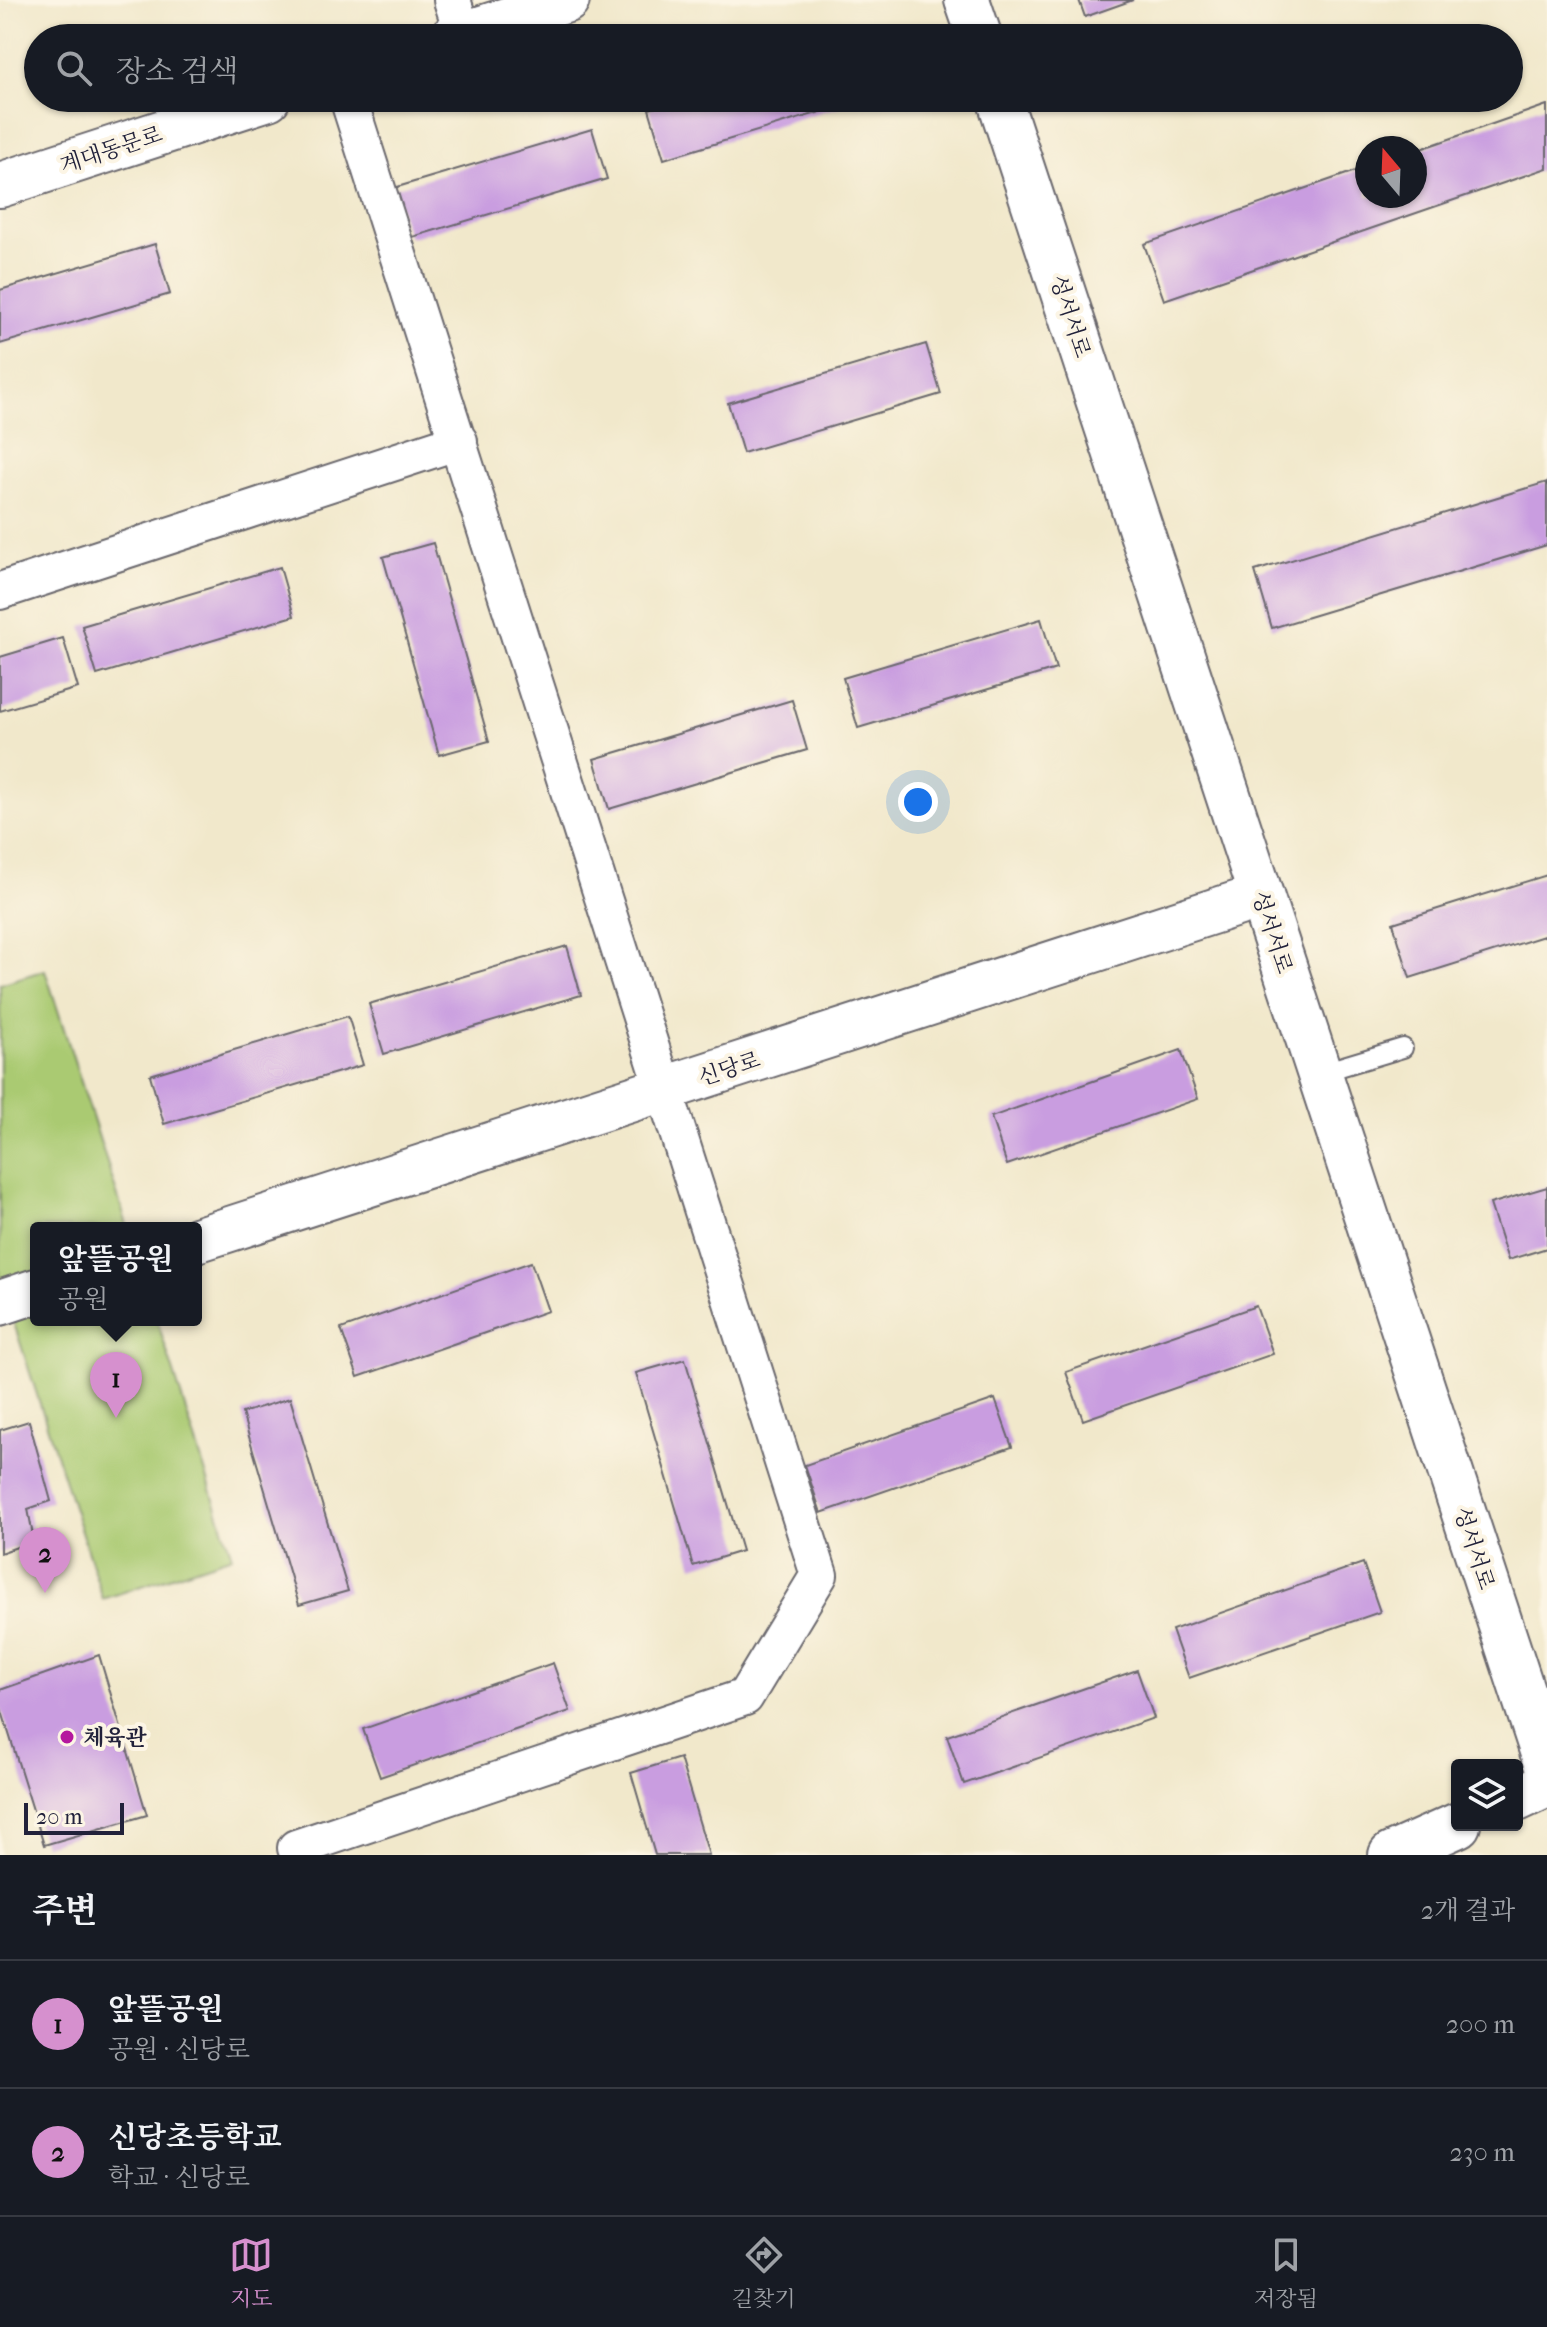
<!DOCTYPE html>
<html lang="ko">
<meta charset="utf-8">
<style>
:root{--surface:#171b24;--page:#20242c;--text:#f1f3f6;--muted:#9ea1a6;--line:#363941;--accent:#d690ce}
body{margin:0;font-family:"IM FELL French Canon","Noto Serif KR",serif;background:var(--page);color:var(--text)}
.controls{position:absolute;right:24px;bottom:24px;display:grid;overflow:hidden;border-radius:8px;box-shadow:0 2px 6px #0004}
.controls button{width:72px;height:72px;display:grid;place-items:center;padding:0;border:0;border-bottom:2px solid var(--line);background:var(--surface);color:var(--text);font:40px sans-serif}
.compass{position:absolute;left:1355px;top:136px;width:72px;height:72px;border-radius:50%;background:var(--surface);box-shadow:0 2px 6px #0004;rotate:341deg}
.scale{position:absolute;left:24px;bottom:20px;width:100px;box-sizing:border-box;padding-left:8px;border:4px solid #22223b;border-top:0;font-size:22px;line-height:28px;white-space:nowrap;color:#22223b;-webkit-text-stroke:6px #fcf5e5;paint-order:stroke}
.you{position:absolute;left:918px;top:802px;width:28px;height:28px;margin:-20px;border:6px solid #fff;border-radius:50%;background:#1a73e8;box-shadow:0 0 0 12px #1a73e833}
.badge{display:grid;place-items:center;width:52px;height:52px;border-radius:50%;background:var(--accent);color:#111;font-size:26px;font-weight:700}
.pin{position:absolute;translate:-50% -66px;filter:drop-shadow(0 2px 4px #0008)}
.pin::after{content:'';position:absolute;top:42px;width:28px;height:24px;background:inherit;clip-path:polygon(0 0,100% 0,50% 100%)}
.popup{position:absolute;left:30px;top:1222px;width:172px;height:104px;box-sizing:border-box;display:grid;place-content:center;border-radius:8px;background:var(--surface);filter:drop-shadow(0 2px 6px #0005);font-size:26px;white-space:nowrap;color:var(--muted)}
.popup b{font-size:30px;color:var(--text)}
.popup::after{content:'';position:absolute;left:50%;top:100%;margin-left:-16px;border:16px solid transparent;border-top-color:var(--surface)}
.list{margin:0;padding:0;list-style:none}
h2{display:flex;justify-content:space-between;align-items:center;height:104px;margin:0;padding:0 32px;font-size:34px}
h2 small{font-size:26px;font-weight:400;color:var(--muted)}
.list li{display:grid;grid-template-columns:52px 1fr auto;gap:24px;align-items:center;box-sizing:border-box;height:128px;padding:0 32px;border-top:2px solid var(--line)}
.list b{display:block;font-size:30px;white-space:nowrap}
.list p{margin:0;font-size:26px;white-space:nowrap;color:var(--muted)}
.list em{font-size:26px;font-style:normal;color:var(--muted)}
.icon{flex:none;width:44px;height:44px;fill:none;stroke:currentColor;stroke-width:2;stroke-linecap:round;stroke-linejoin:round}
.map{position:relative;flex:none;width:1547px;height:1855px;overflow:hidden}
.search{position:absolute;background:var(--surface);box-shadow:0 2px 6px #0004;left:24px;right:24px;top:24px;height:88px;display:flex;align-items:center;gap:20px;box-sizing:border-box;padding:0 28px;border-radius:44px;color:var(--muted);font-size:30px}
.sheet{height:360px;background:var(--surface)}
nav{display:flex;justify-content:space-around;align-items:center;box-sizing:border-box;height:112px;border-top:2px solid var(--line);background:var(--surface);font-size:22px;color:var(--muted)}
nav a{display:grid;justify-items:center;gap:4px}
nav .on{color:var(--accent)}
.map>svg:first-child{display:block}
.green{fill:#aaca72;stroke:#667656;stroke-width:2}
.building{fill:#c99de0}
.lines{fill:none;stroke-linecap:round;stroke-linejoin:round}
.service-casing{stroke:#6a676d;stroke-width:22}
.minor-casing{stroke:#6a676d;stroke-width:40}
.tertiary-casing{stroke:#6a676d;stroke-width:48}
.secondary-casing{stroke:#6a676d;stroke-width:48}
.primary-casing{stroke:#6a676d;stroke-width:48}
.service{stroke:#fff;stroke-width:18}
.minor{stroke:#fff;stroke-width:36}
.tertiary{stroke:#fff;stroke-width:44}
.secondary{stroke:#fff;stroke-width:44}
.primary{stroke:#fff;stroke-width:44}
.poi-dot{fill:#b5179e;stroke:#fcf5e5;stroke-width:3}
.labels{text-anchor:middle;stroke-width:8;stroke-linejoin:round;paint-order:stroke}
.street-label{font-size:22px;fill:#22223b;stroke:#fcf5e5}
.poi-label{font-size:22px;font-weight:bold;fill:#22223b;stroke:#fcf5e5;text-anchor:start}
</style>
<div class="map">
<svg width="1547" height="1855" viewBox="0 0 1547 1855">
<rect width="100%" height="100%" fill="#fcf5e5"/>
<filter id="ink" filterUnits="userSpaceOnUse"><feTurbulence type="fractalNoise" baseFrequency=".0125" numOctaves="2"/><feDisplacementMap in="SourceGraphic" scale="16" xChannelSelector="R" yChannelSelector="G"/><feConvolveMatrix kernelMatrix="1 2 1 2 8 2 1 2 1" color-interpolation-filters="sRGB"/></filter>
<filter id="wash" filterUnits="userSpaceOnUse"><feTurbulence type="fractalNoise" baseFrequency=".006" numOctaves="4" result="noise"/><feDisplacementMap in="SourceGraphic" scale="32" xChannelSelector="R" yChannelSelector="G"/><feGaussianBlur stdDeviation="1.8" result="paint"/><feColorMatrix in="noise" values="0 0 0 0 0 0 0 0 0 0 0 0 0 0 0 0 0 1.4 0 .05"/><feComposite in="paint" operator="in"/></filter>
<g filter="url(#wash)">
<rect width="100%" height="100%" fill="#f1e8cb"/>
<path class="green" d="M 45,970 L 128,1228 L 36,1228 L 36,1320 L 157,1320 L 232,1556 L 103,1599 L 0,1280 L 0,984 Z"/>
<g id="blocks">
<path class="building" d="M 1079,0 L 1133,0 L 1085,17 Z
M 685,98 L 863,98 L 864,99 L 664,159 L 649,109 Z
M 1547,105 L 1547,168 L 1164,300 L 1144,244 L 1367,167 L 1367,196 L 1415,196 L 1415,151 Z
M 592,129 L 607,179 L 409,238 L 394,188 Z
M 155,244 L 170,294 L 0,344 L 0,290 Z
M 926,344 L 941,394 L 743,453 L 728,403 Z
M 1547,482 L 1547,545 L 1272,628 L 1255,571 Z
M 433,543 L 489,741 L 439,755 L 383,557 Z
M 280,567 L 294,616 L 97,675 L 82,626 Z
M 1041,619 L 1056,669 L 858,728 L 843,678 Z
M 63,638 L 78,688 L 0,711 L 0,657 Z
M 792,700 L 807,750 L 609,809 L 594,759 Z
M 1547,875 L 1547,935 L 1410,978 L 1393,923 Z
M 567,946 L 581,995 L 384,1054 L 369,1004 Z
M 348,1016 L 363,1065 L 164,1124 L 150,1075 Z
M 1181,1050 L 1198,1099 L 1007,1165 L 991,1117 Z
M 1547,1187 L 1547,1248 L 1508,1260 L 1490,1204 Z
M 531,1262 L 548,1311 L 358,1377 L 341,1329 Z
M 1256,1306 L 1273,1354 L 1083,1420 L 1066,1372 Z
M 685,1359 L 742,1551 L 693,1566 L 636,1373 Z
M 290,1398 L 348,1591 L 299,1605 L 242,1413 Z
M 995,1399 L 1012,1447 L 821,1513 L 805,1465 Z
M 29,1421 L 51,1501 L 28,1509 L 34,1541 L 0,1553 L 0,1430 Z
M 1363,1563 L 1380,1612 L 1189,1678 L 1172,1630 Z
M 99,1655 L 147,1815 L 44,1845 L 0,1705 L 0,1690 Z
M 553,1663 L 570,1711 L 380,1777 L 363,1729 Z
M 1137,1670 L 1154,1718 L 964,1784 L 947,1736 Z
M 680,1758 L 709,1855 L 655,1855 L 631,1773 Z"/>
</g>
</g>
<g filter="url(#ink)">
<use href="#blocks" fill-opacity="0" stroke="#6a676d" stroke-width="2"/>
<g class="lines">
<g class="service-casing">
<path id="service" d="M 1320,1073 L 1403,1048"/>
</g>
<g class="minor-casing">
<path id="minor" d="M 452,0 L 463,34
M 0,591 L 459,441
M 296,1848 L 745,1697 L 819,1575 L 348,98"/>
</g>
<g class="tertiary-casing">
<path id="tertiary" d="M 196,1240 L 1261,896
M 0,1303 L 36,1291"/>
</g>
<g class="secondary-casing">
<path id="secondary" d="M 967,0 L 980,38
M 452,38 L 567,0
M 999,98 L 1547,1766
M 0,185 L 268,98"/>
</g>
<g class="primary-casing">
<path id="primary" d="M 1517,1799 L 1547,1785
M 1391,1855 L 1458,1825"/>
</g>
<use href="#service" class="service"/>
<use href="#minor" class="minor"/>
<use href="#tertiary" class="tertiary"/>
<use href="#secondary" class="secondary"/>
<use href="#primary" class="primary"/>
</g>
</g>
<circle class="poi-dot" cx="67" cy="1737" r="8"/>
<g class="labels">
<g class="street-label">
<text transform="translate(111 149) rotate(-18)" y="8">계대동문로</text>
<text transform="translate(1071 316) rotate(72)" y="8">성서서로</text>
<text transform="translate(1273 932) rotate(72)" y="8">성서서로</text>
<text transform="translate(729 1068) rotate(-18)" y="8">신당로</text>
<text transform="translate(1475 1548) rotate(72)" y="8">성서서로</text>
</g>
<g class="poi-label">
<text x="83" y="1745">체육관</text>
</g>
</g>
</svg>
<div class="controls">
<button><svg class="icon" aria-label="layers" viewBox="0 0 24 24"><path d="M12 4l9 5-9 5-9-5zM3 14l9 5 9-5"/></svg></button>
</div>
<svg class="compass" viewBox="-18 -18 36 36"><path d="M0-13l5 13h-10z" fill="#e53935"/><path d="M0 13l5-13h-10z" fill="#9ea1a6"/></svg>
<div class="scale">20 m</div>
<div class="you"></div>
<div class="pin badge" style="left:116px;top:1418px">1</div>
<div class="popup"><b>앞뜰공원</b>공원</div>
<div class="pin badge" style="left:45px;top:1593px">2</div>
<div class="search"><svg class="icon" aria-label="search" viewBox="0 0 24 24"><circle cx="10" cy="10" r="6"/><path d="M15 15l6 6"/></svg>장소 검색</div>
</div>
<section class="sheet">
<h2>주변<small>2개 결과</small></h2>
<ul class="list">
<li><span class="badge">1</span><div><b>앞뜰공원</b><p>공원 · 신당로</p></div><em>200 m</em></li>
<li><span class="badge">2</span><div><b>신당초등학교</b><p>학교 · 신당로</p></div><em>230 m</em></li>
</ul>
</section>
<nav>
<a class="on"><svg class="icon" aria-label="map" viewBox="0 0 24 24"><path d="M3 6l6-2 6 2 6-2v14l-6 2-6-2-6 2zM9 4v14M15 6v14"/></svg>지도</a>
<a><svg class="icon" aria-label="directions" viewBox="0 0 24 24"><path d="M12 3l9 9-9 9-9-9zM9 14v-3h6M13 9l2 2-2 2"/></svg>길찾기</a>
<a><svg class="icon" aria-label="saved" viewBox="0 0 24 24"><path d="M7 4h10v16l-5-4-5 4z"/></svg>저장됨</a>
</nav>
